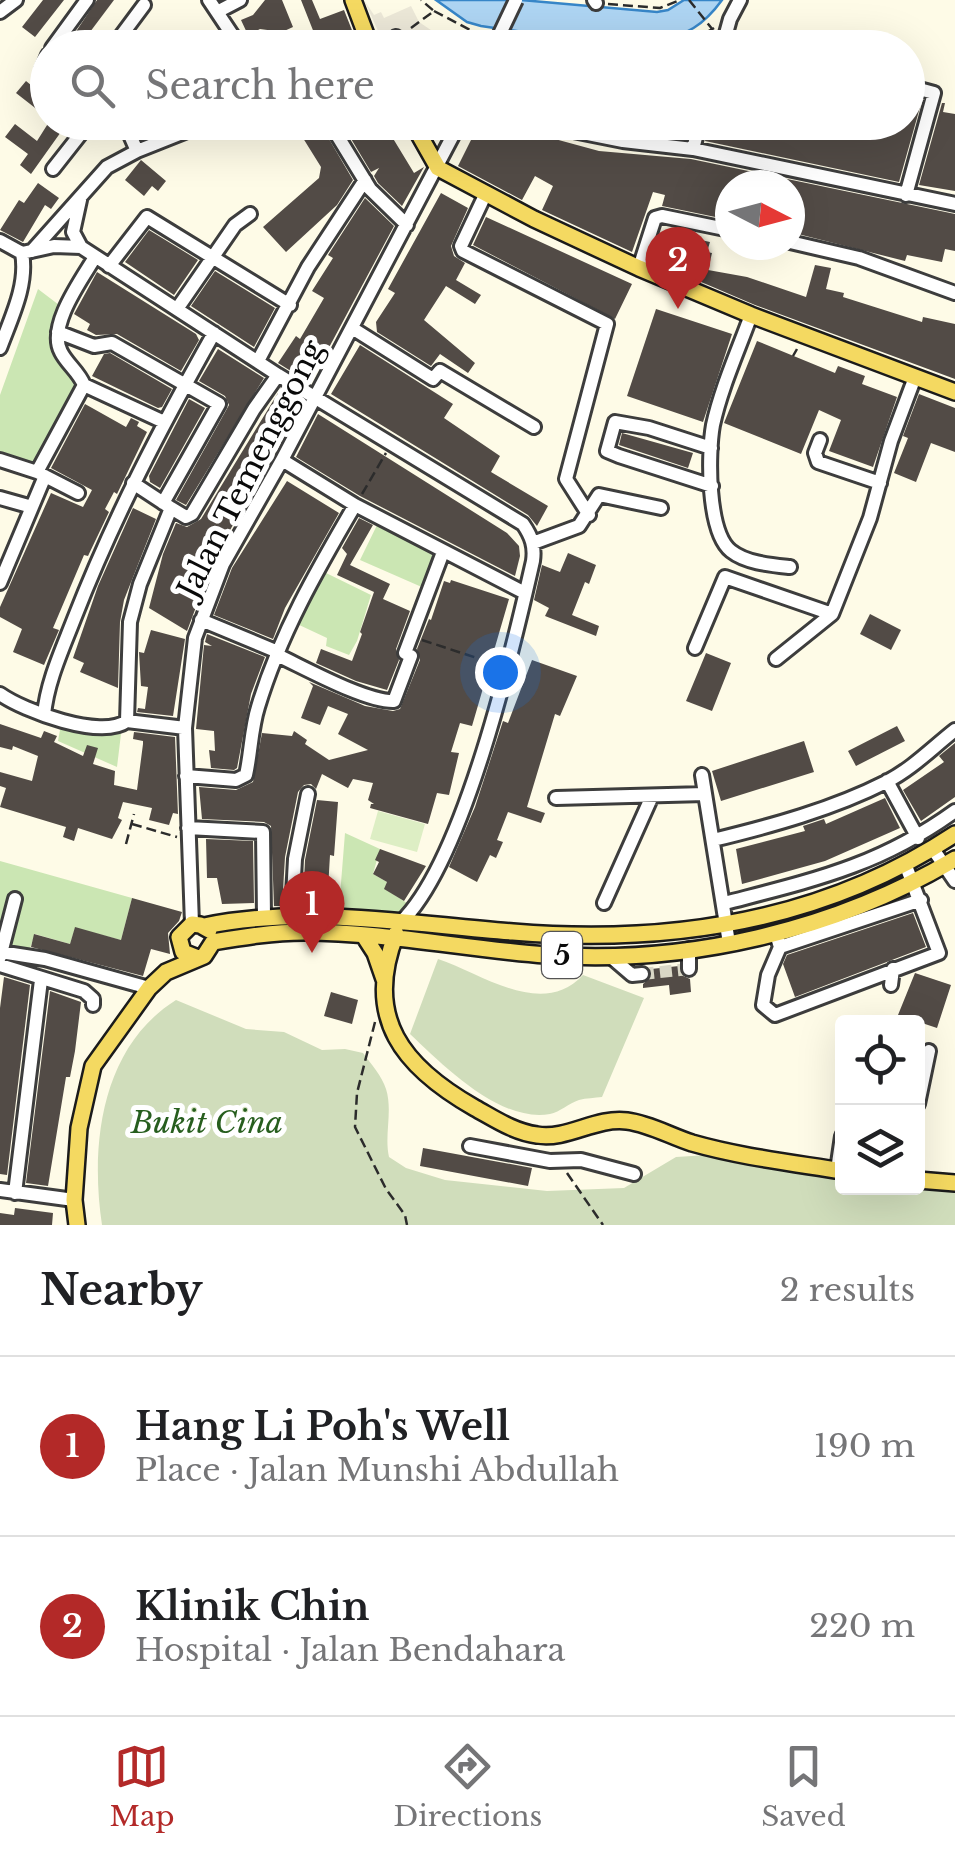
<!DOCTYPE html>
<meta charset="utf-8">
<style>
:root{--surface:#fff;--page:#f2f2f2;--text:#202124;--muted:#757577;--line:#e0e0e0;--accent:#b32928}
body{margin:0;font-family:"Libre Baskerville",serif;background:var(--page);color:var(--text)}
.controls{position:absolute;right:30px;bottom:30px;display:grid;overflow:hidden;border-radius:10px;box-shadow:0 10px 40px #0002}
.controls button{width:90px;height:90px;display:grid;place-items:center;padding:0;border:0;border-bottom:2px solid var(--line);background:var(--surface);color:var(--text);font:50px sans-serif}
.compass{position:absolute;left:715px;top:170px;width:90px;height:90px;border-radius:50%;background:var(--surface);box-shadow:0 10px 40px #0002;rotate:96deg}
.you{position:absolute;left:500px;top:672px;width:35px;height:35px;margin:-25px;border:8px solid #fff;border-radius:50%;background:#1a73e8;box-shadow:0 0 0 15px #1a73e833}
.badge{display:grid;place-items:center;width:65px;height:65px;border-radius:50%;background:var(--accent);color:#fff;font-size:32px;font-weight:700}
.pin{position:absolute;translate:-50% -82px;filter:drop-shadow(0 2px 5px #0008)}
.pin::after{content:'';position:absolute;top:52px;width:35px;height:30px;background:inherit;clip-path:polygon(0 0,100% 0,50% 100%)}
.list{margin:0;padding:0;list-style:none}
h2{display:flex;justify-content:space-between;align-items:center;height:130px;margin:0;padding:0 40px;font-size:42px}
h2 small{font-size:32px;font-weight:400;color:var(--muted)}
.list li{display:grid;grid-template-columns:65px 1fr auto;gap:30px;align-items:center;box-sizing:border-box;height:180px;padding:0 40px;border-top:2px solid var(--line)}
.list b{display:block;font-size:38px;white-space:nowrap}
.list p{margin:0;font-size:32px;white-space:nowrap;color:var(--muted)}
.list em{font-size:32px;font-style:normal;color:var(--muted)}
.icon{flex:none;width:55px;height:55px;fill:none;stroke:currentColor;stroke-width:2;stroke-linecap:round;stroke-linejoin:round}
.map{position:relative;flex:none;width:955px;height:1225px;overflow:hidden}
.search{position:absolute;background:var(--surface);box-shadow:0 10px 40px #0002;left:30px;right:30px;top:30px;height:110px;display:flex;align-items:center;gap:25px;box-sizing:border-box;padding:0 35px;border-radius:55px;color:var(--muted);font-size:38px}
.sheet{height:490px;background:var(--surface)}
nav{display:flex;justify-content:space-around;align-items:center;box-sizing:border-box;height:140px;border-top:2px solid var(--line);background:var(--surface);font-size:28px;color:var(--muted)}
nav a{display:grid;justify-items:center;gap:5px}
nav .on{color:var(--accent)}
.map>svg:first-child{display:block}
.green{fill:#cbe6b3}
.cemetery{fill:#d0ddbb}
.pitch{fill:#ddeec4}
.plaza{fill:#ece8d8}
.water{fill:#aed5f3;stroke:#3786c8;stroke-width:2.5}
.building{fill:#524b46}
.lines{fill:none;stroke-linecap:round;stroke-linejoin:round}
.minor-tunnel{stroke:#d9d7c6;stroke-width:12;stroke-dasharray:12 6;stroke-linecap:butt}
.minor-casing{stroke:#3d3d3d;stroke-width:18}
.major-casing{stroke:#1b1b1b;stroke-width:20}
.path{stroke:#2c2c2c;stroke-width:2.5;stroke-dasharray:10 5;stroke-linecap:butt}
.minor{stroke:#fff;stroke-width:12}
.major{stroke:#f4d961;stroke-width:15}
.minor-bridge-casing{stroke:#3d3d3d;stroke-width:18;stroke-linecap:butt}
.minor-bridge{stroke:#fff;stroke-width:12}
.labels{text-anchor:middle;stroke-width:10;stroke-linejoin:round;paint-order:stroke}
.shield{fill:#fff;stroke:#545454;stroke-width:2.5}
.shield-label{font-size:28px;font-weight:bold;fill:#0a0a0a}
.street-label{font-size:30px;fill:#0a0a0a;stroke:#fff}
.park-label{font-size:30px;font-style:italic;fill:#275e1e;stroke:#fff}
</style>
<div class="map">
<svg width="955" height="1225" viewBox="0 0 955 1225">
<rect width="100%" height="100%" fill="#fefbe7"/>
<path class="green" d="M 38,289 L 63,308 C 53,355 52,346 76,385 L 35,466 L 0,455 L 0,395 Z
M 378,523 L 435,554 L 424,588 L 360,560 Z
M 324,572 L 371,595 L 357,641 L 349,655 L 326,646 L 327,638 L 295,623 Z
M 64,728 L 121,734 L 117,767 L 58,741 L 60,730 Z
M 345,833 L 380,849 L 373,874 L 387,882 L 385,889 L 407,903 L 400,913 L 339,908 Z
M 0,861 L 132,898 L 121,940 L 75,928 L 70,944 L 35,934 L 29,951 L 9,946 L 0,933 Z"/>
<path class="cemetery" d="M 438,959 C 483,974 542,1019 583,975 L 644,998 L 602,1097 C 595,1098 586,1098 579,1100 C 569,1103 560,1112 550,1114 C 500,1123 444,1066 410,1034 Z
M 176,1000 L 246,1029 L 284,1032 L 322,1050 L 345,1049 L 363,1053 C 371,1064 382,1076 386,1089 C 393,1111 384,1135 389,1157 L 406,1168 L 445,1180 L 547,1191 L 624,1188 L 676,1157 L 708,1155 L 842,1179 L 842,1188 L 955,1191 L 955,1225 L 102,1225 C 90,1145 101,1047 176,1000 Z"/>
<path class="pitch" d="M 378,811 L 425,824 L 417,852 L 370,839 Z"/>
<path class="plaza" d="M 364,0 L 374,15 L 381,12 L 384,18 L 411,6 L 419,22 L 456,47 L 385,46 Z"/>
<path class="water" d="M 436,0 L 521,0 L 657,12 L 668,10 L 684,0 L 722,0 C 704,25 686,36 656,41 L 537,34 L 481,26 L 467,22 Z"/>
<path class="building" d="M 43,0 L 64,0 L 35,37 L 22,27 Z
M 97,0 L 114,0 L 78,48 L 65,48 Z
M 265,0 L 282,0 L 293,27 L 282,32 L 260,29 L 248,35 L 241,20 L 253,15 Z
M 301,0 L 312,0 L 320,19 L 344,10 L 359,48 L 320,48 Z
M 26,81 L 48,99 L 48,118 L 16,93 Z
M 908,96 L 922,100 L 899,182 L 705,141 L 710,122 L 803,122 L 819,126 L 820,122 L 908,122 Z
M 942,103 L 945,103 L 943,112 L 955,114 L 955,191 L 919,185 Z
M 49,122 L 68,122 L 31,174 L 20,165 L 28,154 L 5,137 L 15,124 L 37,141 Z
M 293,122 L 319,122 L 353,180 L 337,205 L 286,252 L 263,227 L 319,178 L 321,167 Z
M 341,122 L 383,122 L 414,173 L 424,167 L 402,206 L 378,183 L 374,176 L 379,168 L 371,172 Z
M 480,122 L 492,122 L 599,151 L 691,159 L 955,214 L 955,251 L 945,249 L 942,262 L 907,255 L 905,261 L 790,232 L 790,185 L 730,185 L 730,220 L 662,206 L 665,195 L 653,192 L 632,252 L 542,210 L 553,186 L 535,176 L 522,200 L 458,166 Z
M 622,122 L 690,122 L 686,138 L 622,128 Z
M 141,160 L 166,181 L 158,191 L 152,186 L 144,196 L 125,180 Z
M 38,183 L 59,198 L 51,209 L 45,205 L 23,242 L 0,230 L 19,200 L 24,203 Z
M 441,193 L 468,208 L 451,246 L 454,256 L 465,263 L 456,280 L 481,295 L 475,304 L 446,286 L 424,320 L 475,363 L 468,373 L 440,354 L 431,366 L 377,332 L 376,322 L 395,293 L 388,289 Z
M 365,198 L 394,226 L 310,383 L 278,363 L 296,336 L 300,339 L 324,298 L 312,291 L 333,258 L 328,255 Z
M 486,217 L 632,284 L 615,319 L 473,245 Z
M 149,230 L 198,260 L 174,295 L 125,262 Z
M 664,232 L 710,242 L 707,252 L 712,253 L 708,270 L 747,277 L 806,297 L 815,265 L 831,268 L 826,289 L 844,293 L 843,297 L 922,322 L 923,317 L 955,324 L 955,379 L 755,305 L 652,261 Z
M 215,271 L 275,308 L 254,347 L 191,306 Z
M 97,272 L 196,334 L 199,340 L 181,371 L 117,334 L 96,335 L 87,330 L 90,324 L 74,314 Z
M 656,309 L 732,334 L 703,422 L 627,396 Z
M 757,341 L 835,373 L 838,366 L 865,376 L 862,384 L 897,397 L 873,467 L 829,451 L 841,420 L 819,410 L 801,454 L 724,423 Z
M 360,345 L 453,404 L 444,418 L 500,456 L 491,472 L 548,506 L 537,526 L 528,515 L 331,394 Z
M 218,349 L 264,378 L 186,505 L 176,500 L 229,405 L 225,396 L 199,381 Z
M 110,353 L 172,389 L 162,407 L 158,408 L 92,376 L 104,354 Z
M 281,388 L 302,401 L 214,559 L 187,631 L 149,608 L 163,554 L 176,523 L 187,527 L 201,519 Z
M 919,394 L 955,408 L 955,452 L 931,443 L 916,482 L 894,473 L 908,438 L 903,436 Z
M 189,399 L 205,408 L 160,488 L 150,482 L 149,476 Z
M 85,404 L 126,427 L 131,418 L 139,422 L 137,426 L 147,432 L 117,494 L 114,492 L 105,509 L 109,512 L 88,556 L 84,555 L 53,628 L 59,630 L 44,665 L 13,652 L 22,629 L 0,617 L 0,607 L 51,493 L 83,507 L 92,490 L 51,468 Z
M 318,414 L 507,533 L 519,546 L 520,556 L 515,576 L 360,496 L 296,457 Z
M 622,433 L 693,453 L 688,468 L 619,445 Z
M 287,481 L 339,513 L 285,608 L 273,639 L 214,615 L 232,568 Z
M 133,508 L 156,519 L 124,600 L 120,622 L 118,688 L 80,672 L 84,663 L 73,658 L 98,586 Z
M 359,518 L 373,525 L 350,565 L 390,584 L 383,599 L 410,611 L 396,649 L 399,660 L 387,690 L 356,681 L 316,663 L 321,649 L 352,661 L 362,634 L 360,632 L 374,592 L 337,575 L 347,554 L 342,548 Z
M 568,553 L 596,565 L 589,584 L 585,582 L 572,615 L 599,626 L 596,636 L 545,616 L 549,608 L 534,600 L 542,565 L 560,572 Z
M 451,580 L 509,599 L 472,726 L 460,723 L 451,752 L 459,753 L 449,795 L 437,793 L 428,824 L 370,808 L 371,804 L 374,804 L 368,800 L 373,783 L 353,779 L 348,788 L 322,774 L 316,789 L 311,784 L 304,785 L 298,792 L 285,857 L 282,906 L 274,906 L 271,826 L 264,822 L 202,819 L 199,787 L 236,790 L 253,782 L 262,733 L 292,736 L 294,731 L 307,740 L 305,744 L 329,760 L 368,750 L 338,734 L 348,714 L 328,706 L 320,725 L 301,718 L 313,686 L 309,682 L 365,706 L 393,711 L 400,709 L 420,660 L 417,649 L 429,619 L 431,620 L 444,581 L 450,583 Z
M 870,614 L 901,630 L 891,650 L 860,634 Z
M 151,630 L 185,639 L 173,716 L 137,712 L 138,708 L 145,709 L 148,687 L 141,686 L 139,652 L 144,653 Z
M 207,634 L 265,657 L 251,694 L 237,768 L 234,770 L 211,768 L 209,750 L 215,751 L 214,731 L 196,729 L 204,645 L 212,646 L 205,642 Z
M 706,653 L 731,663 L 712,711 L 686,701 Z
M 532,660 L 577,676 L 560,716 L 555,714 L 527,807 L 545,813 L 541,823 L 508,812 L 497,840 L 503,842 L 496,858 L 490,855 L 477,882 L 449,867 L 475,807 L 503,721 L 508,723 Z
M 0,724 L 41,738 L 44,731 L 57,736 L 54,742 L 83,756 L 87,745 L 98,748 L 93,764 L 115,771 L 114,785 L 137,790 L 143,744 L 143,741 L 133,739 L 134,732 L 175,737 L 178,814 L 173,813 L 169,825 L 149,820 L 152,808 L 123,802 L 118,818 L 122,820 L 112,839 L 78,828 L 74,841 L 63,837 L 66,827 L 0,807 L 6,788 L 0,786 L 0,772 L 32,781 L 38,756 L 13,746 L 12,750 L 0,747 Z
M 897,726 L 905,741 L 856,766 L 848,751 Z
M 804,741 L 814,772 L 721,801 L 712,771 Z
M 955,743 L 955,797 L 921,821 L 903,790 L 944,762 L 939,756 Z
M 885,798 L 900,828 L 825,861 L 742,884 L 736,849 L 805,831 L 803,826 L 824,819 L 826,824 Z
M 317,800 L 338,802 L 334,856 L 330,855 L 327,906 L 303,906 L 305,860 Z
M 206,839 L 253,841 L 254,903 L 222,904 L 217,878 L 207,878 Z
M 380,849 L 426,866 L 404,901 L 384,889 L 387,882 L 373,874 L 379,862 L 375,860 Z
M 132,898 L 182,912 L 179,921 L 168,933 L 170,954 L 151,949 L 143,976 L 31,947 L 34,934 L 70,944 L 75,927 L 121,940 Z
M 913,913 L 926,947 L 795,997 L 783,964 L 787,955 Z
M 679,966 L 681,975 L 690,979 L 691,992 L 670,995 L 669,985 L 643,988 L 643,984 L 651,977 L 651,969 Z
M 915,973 L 951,985 L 937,1028 L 898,1015 Z
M 4,977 L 30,985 L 7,1175 L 0,1174 L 0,1008 Z
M 50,991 L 81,1002 L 75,1051 L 70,1077 L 66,1077 L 48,1186 L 26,1183 Z
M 331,992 L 358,1000 L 352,1024 L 324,1016 Z
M 423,1148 L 532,1168 L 528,1186 L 420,1166 Z
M 15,1208 L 53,1213 L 52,1225 L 0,1225 L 0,1213 L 14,1215 Z"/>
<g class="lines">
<path class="minor-tunnel" d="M 642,974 L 689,969"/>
<g class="minor-casing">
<path id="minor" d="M 209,0 L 241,48
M 594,0 L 596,3
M 0,12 L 16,0
M 217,12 L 240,0
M 725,38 L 761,48
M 52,48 L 87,0
M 112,48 L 144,5
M 387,48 L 396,37
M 722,48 L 730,19 L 740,0
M 48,55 L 42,70 L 48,83
M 92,122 L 126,126 L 137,151
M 329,122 L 370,189 L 407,225
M 528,122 L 623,141 L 693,149 L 955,204
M 693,149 L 700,122
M 53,169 L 90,122
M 486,193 L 461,246 L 463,251 L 607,324 L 566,479 L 589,515
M 906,195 L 934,93 L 908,86
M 80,200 L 73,232 L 81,247
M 0,241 L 22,253 L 54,246 L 81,247 L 278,375 L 523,524 C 532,537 535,547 533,561 C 513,649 464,861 401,922
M 790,242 L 859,258 L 955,293
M 32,251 L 107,167 L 137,151 L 210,122
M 95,257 C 82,279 47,326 61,352 C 67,364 79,372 84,385 L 164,422
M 109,266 L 147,217 L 290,305
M 639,268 L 655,218 L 662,216 L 730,230
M 177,309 L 235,225 L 250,214
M 751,315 C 738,351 721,388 713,425 C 708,453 707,532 731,551 C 746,563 771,565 790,567
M 352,328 L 433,379 L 440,371 L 534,427
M 58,332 L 94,346 L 112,343 L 219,404 L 163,503
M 0,348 C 11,318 28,285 22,253
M 258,361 L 308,267 L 365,180
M 820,440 L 815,453 L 818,462 L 880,483
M 711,448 L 649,428 L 615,422 L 607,451 L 619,456 L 712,486
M 0,460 L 37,472 L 78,493
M 282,460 L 355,505 L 525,593
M 37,472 L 84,385
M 0,498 L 32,507
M 171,508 L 186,517 L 192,514 L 254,409 L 278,375
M 533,543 L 579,526 L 599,495 L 661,508
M 0,583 L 45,476
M 201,620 L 278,652
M 695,648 L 725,577 L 832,614 L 870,518 L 891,441 L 915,377
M 277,655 C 305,668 366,702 394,701 L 411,656 L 405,653 L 443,552
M 776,659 L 832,614
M 0,694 C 24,711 101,740 127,721 L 185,728
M 44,715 C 47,682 62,650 74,619 C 113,519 161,427 214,333
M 127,721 L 130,622 L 140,584 L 171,508 L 133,483
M 702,775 L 729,943
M 186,776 L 236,780 L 246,775 C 251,753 251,729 258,707 C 280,634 317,570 355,505
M 887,781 L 918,838
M 556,798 L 705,794
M 188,828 L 263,832 L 264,917
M 713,840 C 771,826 833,809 886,782 C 912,769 932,748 955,730
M 933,849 L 955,881
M 604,903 L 652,796
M 725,903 C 813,880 879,866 955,811
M 292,915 L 295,859 L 308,794
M 192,924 L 185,728 L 195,638 L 223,564 L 282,460 L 460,122
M 776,934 L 780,947 L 768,975 L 763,1005 L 775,1015 L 939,953 L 906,866
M 780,947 L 921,900
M 689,949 L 689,969
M 0,952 L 45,959 L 149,988
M 0,957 L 15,899
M 611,957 L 632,975 L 642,974
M 0,965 L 84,991 L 93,999 L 93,1005
M 891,985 L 893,969
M 918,1104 L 929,1051
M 470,1146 L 550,1161 L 581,1160 L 634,1174
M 837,1170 L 842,1136
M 0,1190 L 74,1200
M 15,1193 L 41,980"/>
</g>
<g class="major-casing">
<path id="major" d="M 353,0 L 371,48
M 412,122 L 438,168 L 534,219 L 639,268 L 751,315 L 955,392
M 204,926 C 308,905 409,924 513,932 C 670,945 822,922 955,834
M 396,934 C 363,1018 403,1067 475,1108 C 495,1119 514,1132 537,1135 C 568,1140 595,1117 627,1121 C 650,1124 670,1136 692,1143 C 741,1157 793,1163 842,1171
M 364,936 L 375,953 L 384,979
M 213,942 C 243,937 273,932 304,932 C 384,932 466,949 546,955 C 686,965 834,931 955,859
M 198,958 L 183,952 L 179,937 L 192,924 L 200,925 L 209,930
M 918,1180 L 955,1183
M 77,1225 L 74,1200 L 79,1128 L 93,1066 L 149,988 L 166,972 L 204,956 L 213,942"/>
</g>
<path class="path" d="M 689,0 L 713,30
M 608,4 L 660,8 L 680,0
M 434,11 L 474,32 L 487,34
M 411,28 L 434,11 L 421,0
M 515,36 C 571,40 666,59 714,28
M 765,185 L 767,176
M 793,356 L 797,349
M 362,494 L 386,453
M 422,640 L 495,664
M 132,824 L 177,837
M 126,844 L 134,814
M 375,1022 L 357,1093 L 355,1127 L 386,1189 L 405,1215 L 407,1225
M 567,1173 L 603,1225"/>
<use href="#minor" class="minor"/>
<use href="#major" class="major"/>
<g class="minor-bridge-casing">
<path id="minor-bridge" d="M 497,40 L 516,0"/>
</g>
<use href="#minor-bridge" class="minor-bridge"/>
</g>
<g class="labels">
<rect class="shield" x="542" y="932" width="40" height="46" rx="8"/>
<g class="shield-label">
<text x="562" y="965">5</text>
</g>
<g class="street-label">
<text transform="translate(251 469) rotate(-63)" y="10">Jalan Temenggong</text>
</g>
<g class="park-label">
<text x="207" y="1133">Bukit Cina</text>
</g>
</g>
</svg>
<div class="controls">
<button><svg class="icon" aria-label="locate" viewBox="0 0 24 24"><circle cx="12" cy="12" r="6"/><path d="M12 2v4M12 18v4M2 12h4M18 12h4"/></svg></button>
<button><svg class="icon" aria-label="layers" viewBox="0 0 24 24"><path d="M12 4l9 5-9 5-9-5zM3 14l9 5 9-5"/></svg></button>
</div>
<svg class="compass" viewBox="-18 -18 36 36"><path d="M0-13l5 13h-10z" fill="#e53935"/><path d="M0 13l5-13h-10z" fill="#757577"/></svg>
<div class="you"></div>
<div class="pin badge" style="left:312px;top:953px">1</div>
<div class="pin badge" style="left:678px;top:309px">2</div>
<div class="search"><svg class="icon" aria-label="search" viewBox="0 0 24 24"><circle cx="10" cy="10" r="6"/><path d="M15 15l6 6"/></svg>Search here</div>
</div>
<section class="sheet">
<h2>Nearby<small>2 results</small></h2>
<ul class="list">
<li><span class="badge">1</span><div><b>Hang Li Poh's Well</b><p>Place · Jalan Munshi Abdullah</p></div><em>190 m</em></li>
<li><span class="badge">2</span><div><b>Klinik Chin</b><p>Hospital · Jalan Bendahara</p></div><em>220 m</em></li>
</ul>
</section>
<nav>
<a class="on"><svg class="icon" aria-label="map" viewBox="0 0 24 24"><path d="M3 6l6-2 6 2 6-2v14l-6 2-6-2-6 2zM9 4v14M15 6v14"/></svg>Map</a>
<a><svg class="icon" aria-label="directions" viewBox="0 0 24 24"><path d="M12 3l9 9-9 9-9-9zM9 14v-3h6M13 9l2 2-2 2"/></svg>Directions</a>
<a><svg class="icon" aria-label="saved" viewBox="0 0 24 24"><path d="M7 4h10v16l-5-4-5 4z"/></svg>Saved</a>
</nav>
